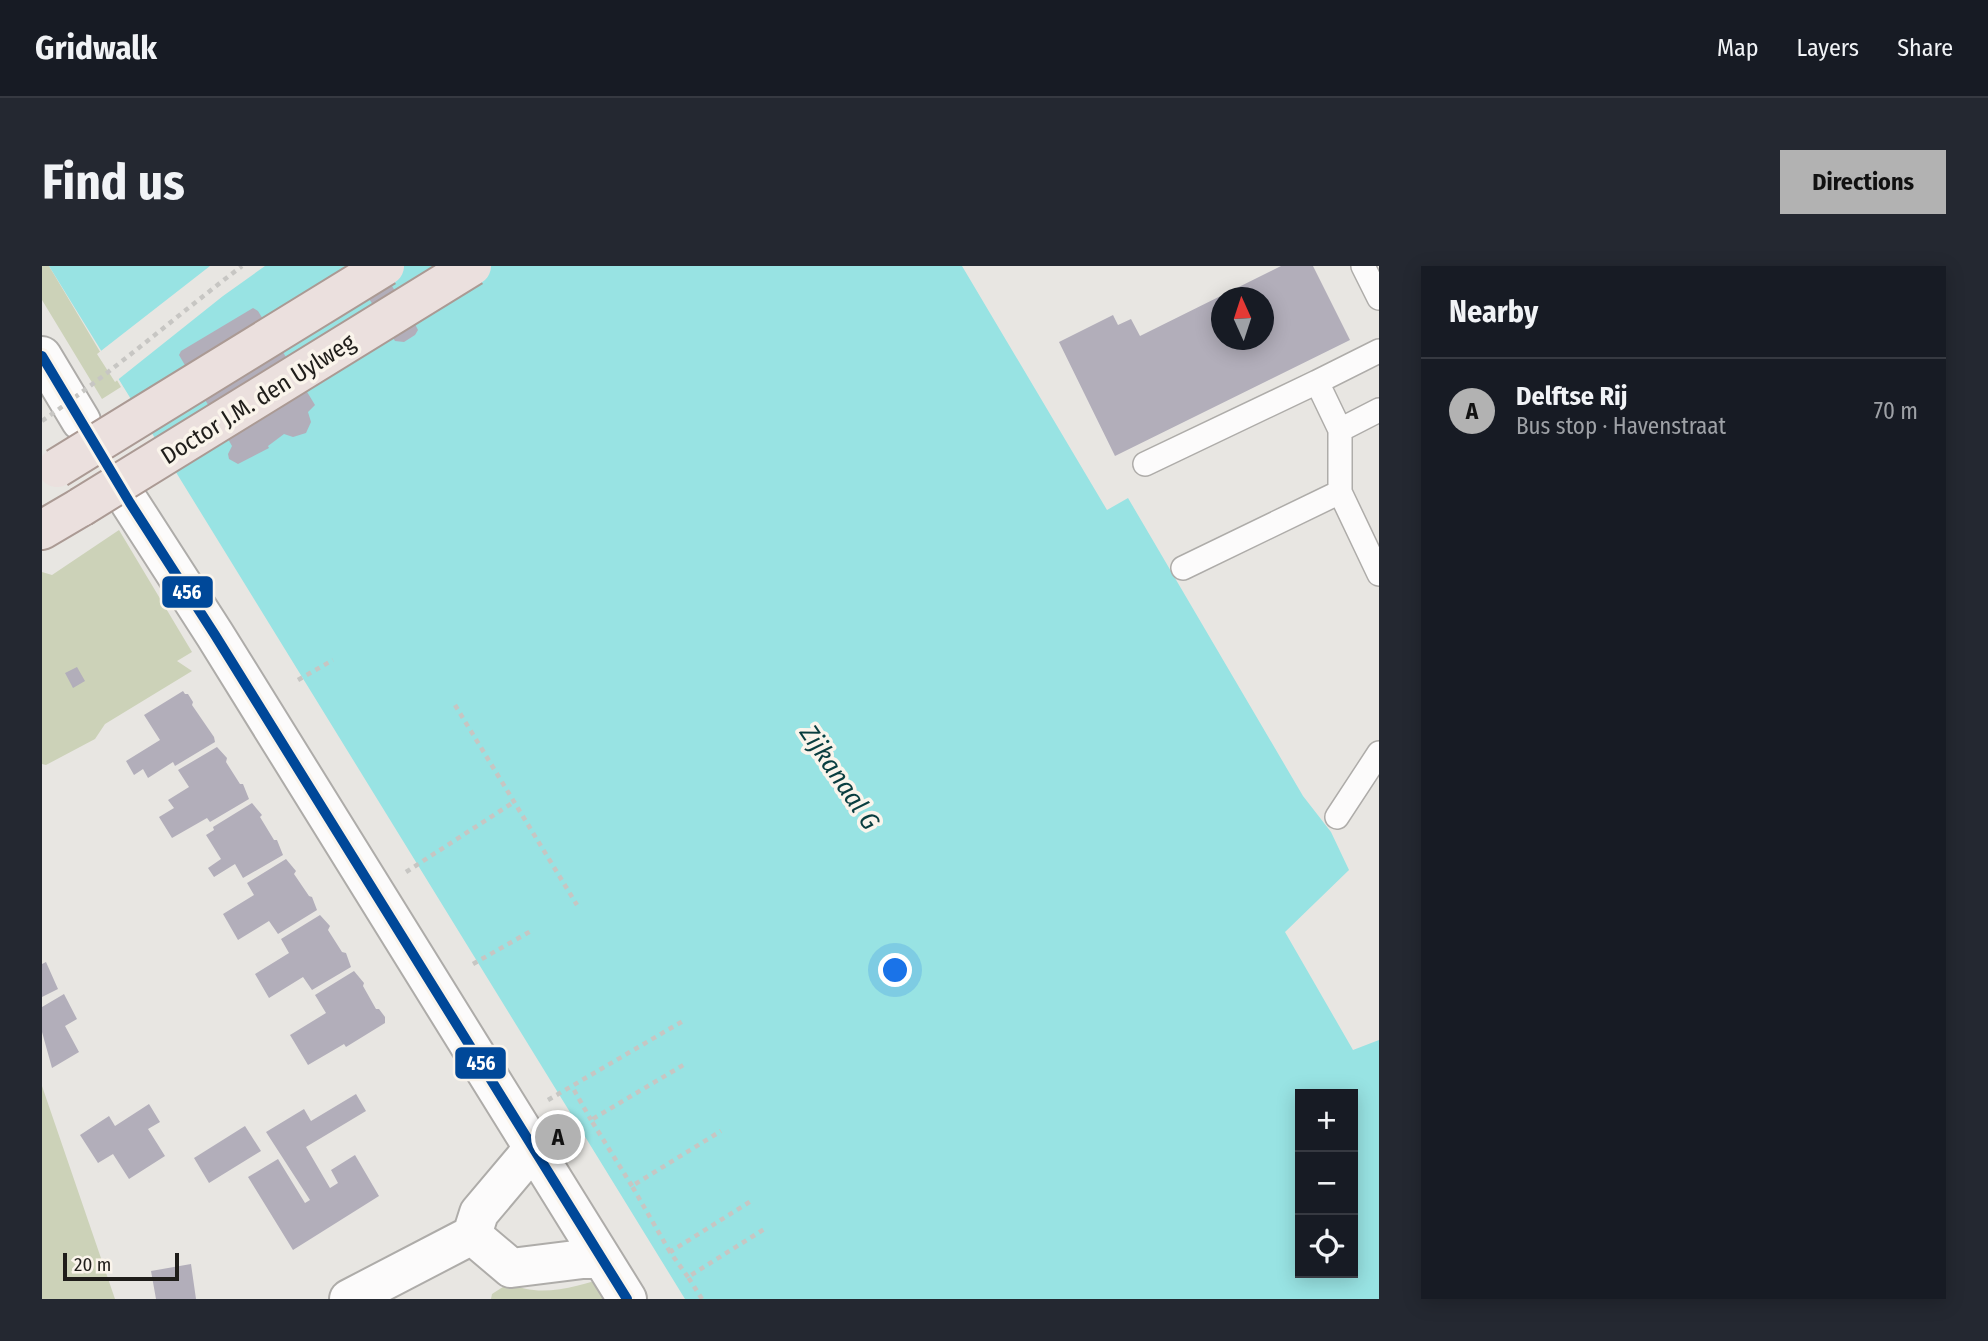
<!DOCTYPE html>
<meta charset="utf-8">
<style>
:root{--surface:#171b24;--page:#242831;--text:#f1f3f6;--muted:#9ea1a6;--line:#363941;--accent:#b2b2b2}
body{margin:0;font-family:"Fira Sans Condensed",sans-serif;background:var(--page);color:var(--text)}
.controls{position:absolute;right:21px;bottom:21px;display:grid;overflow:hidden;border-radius:0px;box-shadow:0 4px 18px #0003}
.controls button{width:63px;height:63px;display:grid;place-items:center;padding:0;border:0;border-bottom:2px solid var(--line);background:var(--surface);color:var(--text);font:35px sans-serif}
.compass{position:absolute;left:1169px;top:21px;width:63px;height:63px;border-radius:50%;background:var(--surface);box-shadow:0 4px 18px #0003;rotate:357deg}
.scale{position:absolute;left:21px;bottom:18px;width:116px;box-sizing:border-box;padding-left:7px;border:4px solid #1f1d1a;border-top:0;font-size:19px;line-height:24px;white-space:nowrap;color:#1f1d1a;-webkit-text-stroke:5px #faf4eb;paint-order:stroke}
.you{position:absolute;left:854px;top:705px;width:24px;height:24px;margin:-18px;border:5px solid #fff;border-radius:50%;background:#1a73e8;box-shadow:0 0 0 10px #1a73e833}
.badge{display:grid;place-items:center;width:46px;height:46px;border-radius:50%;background:var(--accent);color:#111;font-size:23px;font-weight:700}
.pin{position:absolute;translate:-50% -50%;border:4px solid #fff;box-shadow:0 2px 7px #0006}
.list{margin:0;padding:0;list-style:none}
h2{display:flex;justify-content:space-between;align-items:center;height:91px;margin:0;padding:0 28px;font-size:30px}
h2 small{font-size:23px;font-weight:400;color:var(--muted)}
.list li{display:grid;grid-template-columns:46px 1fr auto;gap:21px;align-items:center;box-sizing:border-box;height:105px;padding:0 28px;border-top:2px solid var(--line)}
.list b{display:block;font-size:26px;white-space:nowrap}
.list p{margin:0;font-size:23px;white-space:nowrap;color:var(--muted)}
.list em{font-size:23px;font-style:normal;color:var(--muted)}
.icon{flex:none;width:38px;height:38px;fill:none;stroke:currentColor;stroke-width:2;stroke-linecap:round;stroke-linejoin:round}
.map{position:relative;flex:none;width:1337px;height:1033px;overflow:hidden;border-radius:0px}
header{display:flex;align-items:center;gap:42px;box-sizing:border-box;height:98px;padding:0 35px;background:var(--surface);border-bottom:2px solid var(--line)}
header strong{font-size:33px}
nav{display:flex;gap:38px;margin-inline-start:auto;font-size:24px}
.intro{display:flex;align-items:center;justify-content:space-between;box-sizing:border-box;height:168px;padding:0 42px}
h1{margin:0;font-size:49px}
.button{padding:18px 32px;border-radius:0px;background:var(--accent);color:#111;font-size:24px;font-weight:700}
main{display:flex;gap:42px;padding:0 42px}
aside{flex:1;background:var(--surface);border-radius:0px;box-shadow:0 4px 18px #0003}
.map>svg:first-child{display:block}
.green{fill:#ccd2b8}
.water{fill:#98e3e3;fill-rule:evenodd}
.pier{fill:#e8e6e2}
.building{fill:#b2aeba;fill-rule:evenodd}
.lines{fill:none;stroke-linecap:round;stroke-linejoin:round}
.service-casing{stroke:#aeaca9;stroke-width:26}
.minor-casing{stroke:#aeaca9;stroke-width:42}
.primary-casing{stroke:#ab9a94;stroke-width:42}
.path{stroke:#c7c6c3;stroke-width:4.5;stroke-dasharray:5 5;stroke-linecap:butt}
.service{stroke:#fcfbfb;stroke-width:23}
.minor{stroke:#fcfbfb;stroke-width:38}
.primary{stroke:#ebe0de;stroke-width:38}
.primary-bridge-casing{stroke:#ab9a94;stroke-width:42;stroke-linecap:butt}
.path-bridge{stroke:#c7c6c3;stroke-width:4.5;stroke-dasharray:5 5;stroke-linecap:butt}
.primary-bridge{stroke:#ebe0de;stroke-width:38}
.bus-1-casing{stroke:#faf4eb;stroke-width:16}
.bus-1{stroke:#004899;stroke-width:10}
.labels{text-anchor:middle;stroke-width:7;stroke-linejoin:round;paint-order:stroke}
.street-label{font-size:24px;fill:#1f1d1a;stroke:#faf4eb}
.water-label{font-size:26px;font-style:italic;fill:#083d3f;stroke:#faf4eb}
.line-badge{stroke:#faf4eb;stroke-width:2.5}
.badge-label{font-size:19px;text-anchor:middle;font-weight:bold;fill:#fff}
</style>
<header>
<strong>Gridwalk</strong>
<nav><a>Map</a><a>Layers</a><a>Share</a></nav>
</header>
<div class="intro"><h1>Find us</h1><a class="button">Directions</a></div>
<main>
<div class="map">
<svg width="1337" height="1033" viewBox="0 0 1337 1033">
<rect width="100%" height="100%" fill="#e8e6e2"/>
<path class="green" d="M 0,0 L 7,0 L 79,121 L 60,133 L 0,34 Z
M 77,264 L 150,386 L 135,395 L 150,405 L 63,458 L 53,473 L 4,499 L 0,498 L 0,306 L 10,309 Z
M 0,820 L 73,1033 L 0,1033 Z
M 569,1010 L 584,1033 L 449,1033 L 450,1028 L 467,1017 C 498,1033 536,1020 569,1010 Z"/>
<path class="water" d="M 7,0 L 920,0 L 1065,244 L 1086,232 L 1261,530 L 1289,566 L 1307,604 L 1243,666 L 1311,784 L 1337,774 L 1337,1033 L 643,1033 ZM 1258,828 L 1311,828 L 1311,1007 L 1258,1007 Z"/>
<path class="pier" d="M 168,0 L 223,0 L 181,30 L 73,116 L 55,88 Z"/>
<path class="building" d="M 307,0 L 338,0 L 374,60 L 376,64 L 373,69 L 362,76 L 353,75 Z
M 1239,0 L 1271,0 L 1308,74 L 1073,190 L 1017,76 L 1071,49 L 1076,59 L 1089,53 L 1098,70 ZM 1180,32 L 1222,32 L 1222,74 L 1180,74 Z
M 211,42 L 216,45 L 273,139 L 266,146 L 269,156 L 264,167 L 251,171 L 242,168 L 226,180 L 227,182 L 196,198 L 187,193 L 186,188 L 190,180 L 137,89 L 139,85 Z
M 35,401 L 43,415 L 31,422 L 23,407 Z
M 141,425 L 143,428 L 146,428 L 151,436 L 150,439 L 172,471 L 173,476 L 133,500 L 131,496 L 106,512 L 101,503 L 92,509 L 84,495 L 118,474 L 102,449 Z
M 175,481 L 185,492 L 184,496 L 198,518 L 201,518 L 207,533 L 168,556 L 165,552 L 130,572 L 117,551 L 132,542 L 126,534 L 147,521 L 136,504 Z
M 210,537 L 220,549 L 218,551 L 232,574 L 235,574 L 241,589 L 201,612 L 193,598 L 172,611 L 166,602 L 179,593 L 164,569 L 172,564 L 171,561 Z
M 244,593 L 254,605 L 252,608 L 267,630 L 270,631 L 275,644 L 236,668 L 227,655 L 196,674 L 181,648 L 212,629 L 205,617 Z
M 278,649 L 288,660 L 286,664 L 300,686 L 304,687 L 309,701 L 270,724 L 261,711 L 227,732 L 213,708 L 247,687 L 239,673 Z
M 4,696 L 16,723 L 0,731 L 0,698 Z
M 312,705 L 322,717 L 321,720 L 334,743 L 337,743 L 343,751 L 343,757 L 304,781 L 302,778 L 266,799 L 248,769 L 284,747 L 273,729 Z
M 22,728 L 35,753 L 23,760 L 37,786 L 10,802 L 0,766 L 0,741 Z
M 314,828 L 324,845 L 264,881 L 288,922 L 296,917 L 289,904 L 313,889 L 337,930 L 251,984 L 206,911 L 236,893 L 263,937 L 268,934 L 224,866 L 262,843 L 269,855 Z
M 107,838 L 118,856 L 106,863 L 123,890 L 87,913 L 71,888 L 56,897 L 38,869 L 67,850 L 73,860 Z
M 203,860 L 219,885 L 167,917 L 152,892 Z
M 149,998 L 154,1033 L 114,1033 L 109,1005 Z"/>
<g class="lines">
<g class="service-casing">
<path id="service" d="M 1321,0 L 1337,32
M 1275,116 L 1337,85
M 1298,164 L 1298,226 L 1337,308
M 1103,198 L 1275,116 L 1298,164 L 1337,144
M 1141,302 L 1298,226
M 1295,551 L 1337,487"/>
</g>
<g class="minor-casing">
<path id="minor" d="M 0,90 L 39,155
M 88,237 L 173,369 L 585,1033
M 430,969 L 469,1002 L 557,991
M 430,969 L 437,947 L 490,884
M 307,1033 L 430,969"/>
</g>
<g class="primary-casing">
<path id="primary" d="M 0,264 L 39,241"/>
</g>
<path class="path" d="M 256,414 L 291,394
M 413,439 L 535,639
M 364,606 L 472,536
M 431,698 L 489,665
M 532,824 L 549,854
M 506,834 L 641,755
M 590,920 L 549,854 L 643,798
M 628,986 L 590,920 L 679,865
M 646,1011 L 628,986 L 709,935
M 660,1033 L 646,1011 L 724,962"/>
<use href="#service" class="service"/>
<use href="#minor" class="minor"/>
<use href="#primary" class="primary"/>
<g class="primary-bridge-casing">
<path id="primary-bridge" d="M 15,202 L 343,0
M 39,241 L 430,0"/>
</g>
<path class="path-bridge" d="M 0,155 C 69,107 133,51 200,0"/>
<use href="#primary-bridge" class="primary-bridge"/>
<g class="bus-1-casing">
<path id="bus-1" d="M 0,90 L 88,237 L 173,369 L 585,1033"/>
</g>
<use href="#bus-1" class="bus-1"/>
</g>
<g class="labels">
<g class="street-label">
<text transform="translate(216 133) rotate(-32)" y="8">Doctor J.M. den Uylweg</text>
</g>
<g class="water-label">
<text transform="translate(798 511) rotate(56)" y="9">Zijkanaal G</text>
</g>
</g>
<g class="line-badge">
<rect x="119" y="309" width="53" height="34" rx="7" fill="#004899"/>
<rect x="412" y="780" width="53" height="34" rx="7" fill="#004899"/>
</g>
<g class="badge-label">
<text x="145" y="333">456</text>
<text x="439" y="804">456</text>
</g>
</svg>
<div class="controls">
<button>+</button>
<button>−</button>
<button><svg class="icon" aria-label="locate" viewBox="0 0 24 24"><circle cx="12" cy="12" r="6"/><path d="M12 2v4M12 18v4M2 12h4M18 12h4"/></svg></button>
</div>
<svg class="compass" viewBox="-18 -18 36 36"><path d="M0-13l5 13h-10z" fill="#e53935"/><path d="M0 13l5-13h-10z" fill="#9ea1a6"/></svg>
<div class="scale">20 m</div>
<div class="you"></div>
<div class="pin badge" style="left:516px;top:871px">A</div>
</div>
<aside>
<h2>Nearby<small></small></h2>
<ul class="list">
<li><span class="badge">A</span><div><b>Delftse Rij</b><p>Bus stop · Havenstraat</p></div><em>70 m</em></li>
</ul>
</aside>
</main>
